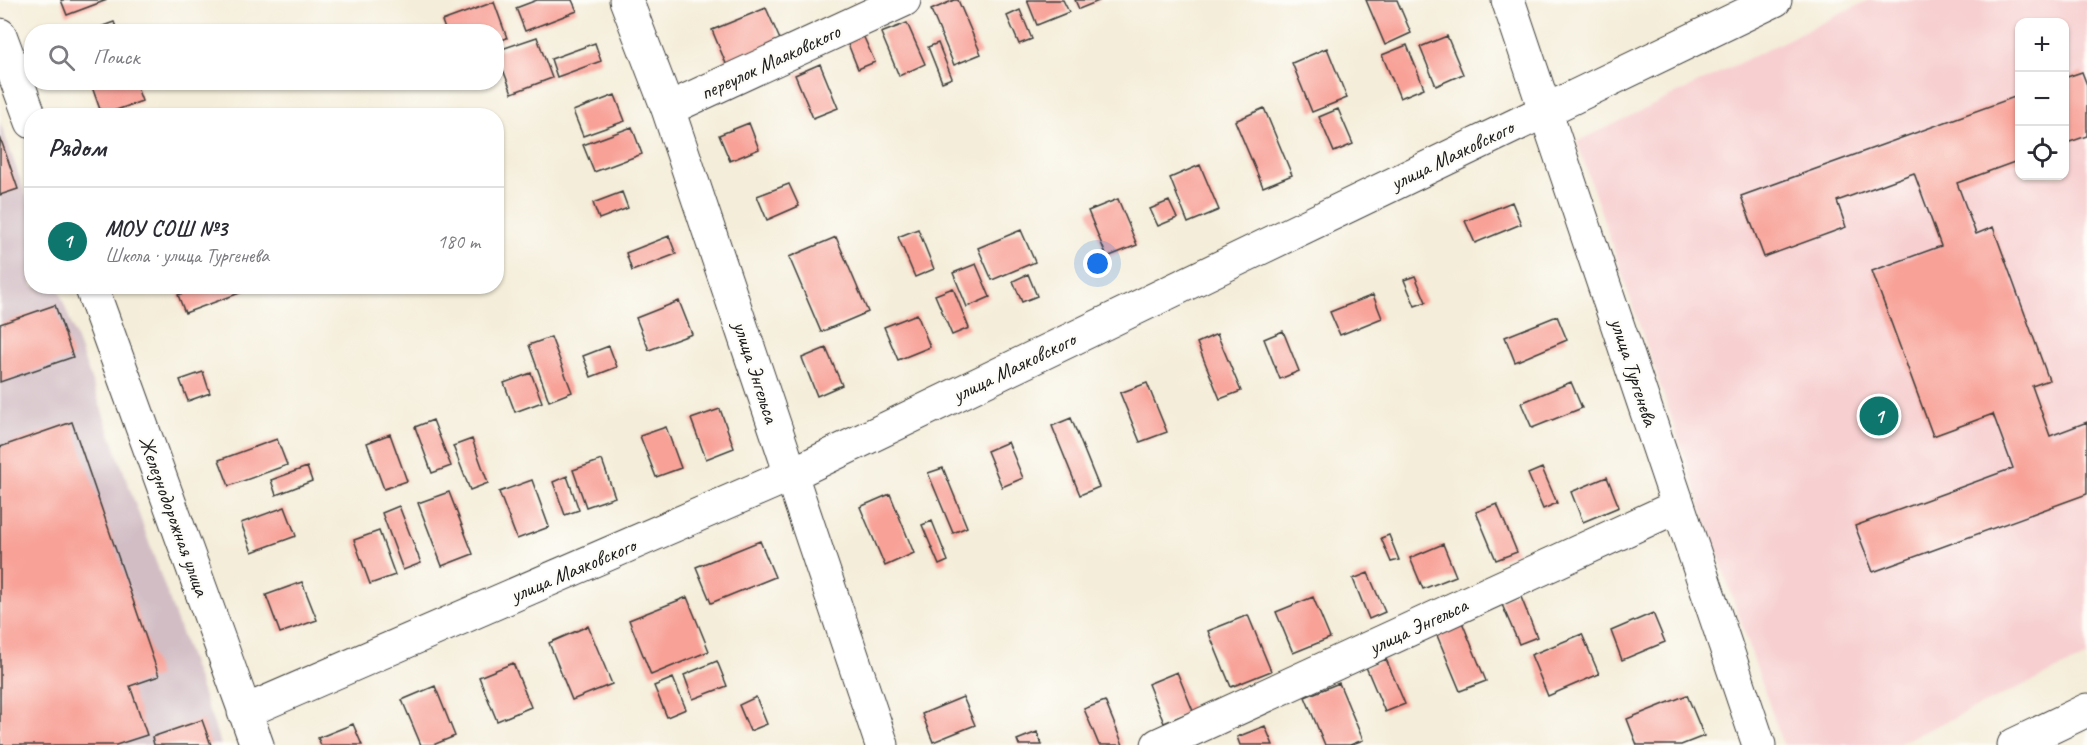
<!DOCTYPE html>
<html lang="ru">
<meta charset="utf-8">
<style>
:root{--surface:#fff;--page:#f2f2f3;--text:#2b2b33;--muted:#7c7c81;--line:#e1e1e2;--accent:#0f766e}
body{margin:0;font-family:Caveat,sans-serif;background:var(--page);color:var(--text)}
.controls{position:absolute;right:18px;top:18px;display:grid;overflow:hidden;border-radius:12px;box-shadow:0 2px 4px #0004}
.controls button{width:54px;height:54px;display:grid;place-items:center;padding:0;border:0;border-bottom:2px solid var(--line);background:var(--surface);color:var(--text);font:30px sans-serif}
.you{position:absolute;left:1098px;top:264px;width:21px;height:21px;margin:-15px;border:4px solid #fff;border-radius:50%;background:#1a73e8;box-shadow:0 0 0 9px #1a73e833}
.badge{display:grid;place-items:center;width:39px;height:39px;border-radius:50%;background:var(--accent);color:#fff;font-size:20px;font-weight:700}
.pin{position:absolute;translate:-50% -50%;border:3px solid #fff;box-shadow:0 2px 6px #0006}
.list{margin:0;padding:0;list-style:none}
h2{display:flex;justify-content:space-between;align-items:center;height:78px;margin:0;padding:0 24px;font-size:26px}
h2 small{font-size:20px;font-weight:400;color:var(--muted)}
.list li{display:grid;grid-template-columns:39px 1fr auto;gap:18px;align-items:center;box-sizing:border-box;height:108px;padding:0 24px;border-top:2px solid var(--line)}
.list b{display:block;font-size:22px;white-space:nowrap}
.list p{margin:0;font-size:20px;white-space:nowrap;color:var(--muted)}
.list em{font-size:20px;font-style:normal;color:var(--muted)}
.icon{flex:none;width:33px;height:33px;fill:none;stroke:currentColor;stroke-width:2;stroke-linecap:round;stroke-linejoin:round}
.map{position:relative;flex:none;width:2087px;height:745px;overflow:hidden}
.search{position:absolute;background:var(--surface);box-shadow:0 2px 4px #0004;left:24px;top:24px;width:480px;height:66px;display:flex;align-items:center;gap:15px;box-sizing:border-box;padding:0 21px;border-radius:24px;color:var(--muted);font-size:22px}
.panel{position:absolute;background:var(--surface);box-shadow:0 2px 4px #0004;left:24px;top:108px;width:480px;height:186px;border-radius:24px}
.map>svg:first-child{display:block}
.built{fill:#f7cfd0;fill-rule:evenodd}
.industrial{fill:#d2bdc5}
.building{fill:#f8a197}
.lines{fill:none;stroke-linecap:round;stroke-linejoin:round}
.minor-casing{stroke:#3c3b38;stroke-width:35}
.major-casing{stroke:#3c3b38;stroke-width:35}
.minor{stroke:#fff;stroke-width:33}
.major{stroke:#fff;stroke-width:33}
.labels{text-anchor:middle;stroke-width:4.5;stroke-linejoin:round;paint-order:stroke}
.street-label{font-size:21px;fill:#1c1c1c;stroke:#fdfcf7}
</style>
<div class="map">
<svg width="2087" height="745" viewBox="0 0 2087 745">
<rect width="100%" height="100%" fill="#fdfcf7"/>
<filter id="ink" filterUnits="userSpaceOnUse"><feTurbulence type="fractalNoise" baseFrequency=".0167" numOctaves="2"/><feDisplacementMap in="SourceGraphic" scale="12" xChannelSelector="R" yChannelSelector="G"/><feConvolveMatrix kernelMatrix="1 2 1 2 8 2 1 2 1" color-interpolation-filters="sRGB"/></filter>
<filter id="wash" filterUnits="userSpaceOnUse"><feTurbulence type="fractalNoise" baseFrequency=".008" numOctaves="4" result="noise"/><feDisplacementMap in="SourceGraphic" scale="24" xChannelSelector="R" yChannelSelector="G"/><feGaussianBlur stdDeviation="1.35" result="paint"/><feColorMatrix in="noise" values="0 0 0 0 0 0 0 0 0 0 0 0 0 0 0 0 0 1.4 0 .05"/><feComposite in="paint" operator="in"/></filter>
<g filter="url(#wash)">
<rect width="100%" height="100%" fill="#f4edd9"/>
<path class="built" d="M 1869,0 L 2087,0 L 2087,656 L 1895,745 L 1783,745 L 1577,142 ZM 2020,22 L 2064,22 L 2064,176 L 2020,176 Z"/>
<path class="industrial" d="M 0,122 L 31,211 L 32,286 L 58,287 L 221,745 L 0,745 Z"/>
<g id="blocks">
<path class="building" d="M 61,0 L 107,0 L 67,15 Z
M 537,0 L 572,0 L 577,11 L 525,31 L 516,8 Z
M 954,0 L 958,0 L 981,54 L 954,65 L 931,10 Z
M 1027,0 L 1063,0 L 1069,12 L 1037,25 Z
M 1075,0 L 1101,0 L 1079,9 Z
M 1366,0 L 1397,0 L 1411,33 L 1385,45 Z
M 494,2 L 507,38 L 496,42 L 496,32 L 446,32 L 442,21 Z
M 766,8 L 782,44 L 727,66 L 712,30 Z
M 1020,10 L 1032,39 L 1019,44 L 1007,16 Z
M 114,22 L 118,32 L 89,32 L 89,31 Z
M 907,23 L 925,64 L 899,76 L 881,33 Z
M 862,33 L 875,62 L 858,69 L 846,39 Z
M 1447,36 L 1463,74 L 1436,86 L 1420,47 Z
M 537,37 L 552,78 L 512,93 L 496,51 Z
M 595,43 L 601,61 L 557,77 L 551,59 Z
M 938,43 L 952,78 L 942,82 L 928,47 Z
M 1407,45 L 1424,88 L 1400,98 L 1382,55 Z
M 1327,48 L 1347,98 L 1312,112 L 1292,63 Z
M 820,64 L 838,108 L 813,118 L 795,75 Z
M 2082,72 L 2087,85 L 2087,136 L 2064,144 L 2064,78 Z
M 94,82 L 135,82 L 142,101 L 102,115 L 91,84 Z
M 615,95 L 625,121 L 583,136 L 573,111 Z
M 2020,95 L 2020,160 L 1957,183 L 1976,234 L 1993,227 L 2049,380 L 2032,386 L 2050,436 L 2087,422 L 2087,494 L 1873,572 L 1855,526 L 2013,468 L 1993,414 L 1933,436 L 1872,271 L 1941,246 L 1914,173 L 1837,201 L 1846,227 L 1764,257 L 1741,196 Z
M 1264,108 L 1292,175 L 1263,187 L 1235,121 Z
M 1338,109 L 1353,144 L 1334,152 L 1319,117 Z
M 749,123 L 759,149 L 730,161 L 719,135 Z
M 632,127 L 642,154 L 594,172 L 583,145 Z
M 0,137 L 18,189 L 0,195 Z
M 1200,165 L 1219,210 L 1188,223 L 1170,178 Z
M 789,184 L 799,206 L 767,220 L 757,196 Z
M 622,192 L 628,208 L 599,219 L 593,203 Z
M 1118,199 L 1137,245 L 1107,257 L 1088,211 Z
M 1169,201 L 1177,218 L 1158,226 L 1150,209 Z
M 1512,202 L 1521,224 L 1475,243 L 1465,221 Z
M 918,229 L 934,269 L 915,277 L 898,237 Z
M 1021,230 L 1035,262 L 992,280 L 978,248 Z
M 669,236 L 676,254 L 632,271 L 626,253 Z
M 836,237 L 868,312 L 821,332 L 789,257 Z
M 976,264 L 990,297 L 967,307 L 953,273 Z
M 1028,274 L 1037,296 L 1022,302 L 1013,281 Z
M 1415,276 L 1426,302 L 1415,306 L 1404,280 Z
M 200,286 L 243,286 L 245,291 L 185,313 L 178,295 Z
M 953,288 L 969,328 L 952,335 L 935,295 Z
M 1373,295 L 1382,318 L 1340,335 L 1330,312 Z
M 679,301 L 692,334 L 649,350 L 636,318 Z
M 55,305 L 73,357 L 0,382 L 0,324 Z
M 917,314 L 930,347 L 898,360 L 884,327 Z
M 1557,316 L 1567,340 L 1515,362 L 1505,337 Z
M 1283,331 L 1299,371 L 1280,379 L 1264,339 Z
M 1217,334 L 1241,391 L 1220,399 L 1197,343 Z
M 551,337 L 572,392 L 549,401 L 529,345 Z
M 609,346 L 617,367 L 591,377 L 583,356 Z
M 826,348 L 842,385 L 817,396 L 802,358 Z
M 203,372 L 210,393 L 188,401 L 180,380 Z
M 531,373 L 542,402 L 515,412 L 504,383 Z
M 1571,382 L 1582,408 L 1532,428 L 1521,403 Z
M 1147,383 L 1167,432 L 1140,442 L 1120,393 Z
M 720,409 L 734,448 L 706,459 L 691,419 Z
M 1071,418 L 1099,487 L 1080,495 L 1052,426 Z
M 433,420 L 451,466 L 432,473 L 415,427 Z
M 72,422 L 159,676 L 130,686 L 147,735 L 116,745 L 0,745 L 0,447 Z
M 666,427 L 681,468 L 656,477 L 640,436 Z
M 390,434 L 407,481 L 384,489 L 367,443 Z
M 277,439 L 287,465 L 229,486 L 219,460 Z
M 472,439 L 488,483 L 470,490 L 453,446 Z
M 1008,442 L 1023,478 L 1002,487 L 987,451 Z
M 602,460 L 615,497 L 586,507 L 573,470 Z
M 307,467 L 312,481 L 276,495 L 271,480 Z
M 943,468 L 967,527 L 953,533 L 928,473 Z
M 1542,468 L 1557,503 L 1543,509 L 1528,474 Z
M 567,476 L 579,510 L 565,515 L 553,482 Z
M 1607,477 L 1619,507 L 1583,522 L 1571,492 Z
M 532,480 L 549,527 L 517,539 L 499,492 Z
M 449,492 L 473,554 L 442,566 L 418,503 Z
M 890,494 L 914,553 L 885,566 L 860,507 Z
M 1497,504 L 1517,552 L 1496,560 L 1476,512 Z
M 399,506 L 421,563 L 403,570 L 382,513 Z
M 285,507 L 296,536 L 252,552 L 241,523 Z
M 932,521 L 948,561 L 939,565 L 922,525 Z
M 379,531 L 395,575 L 370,584 L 354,540 Z
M 1389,535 L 1399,560 L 1391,562 L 1381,538 Z
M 760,541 L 775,577 L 711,603 L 696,567 Z
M 1443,544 L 1456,576 L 1423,589 L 1410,558 Z
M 1368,573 L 1385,612 L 1369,619 L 1353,579 Z
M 302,582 L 317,620 L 280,633 L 266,595 Z
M 1519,592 L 1537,637 L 1519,644 L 1500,600 Z
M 687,597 L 709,651 L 651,675 L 629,620 Z
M 1313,597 L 1330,638 L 1293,653 L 1276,612 Z
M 1653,613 L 1665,642 L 1622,660 L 1611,631 Z
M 1248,615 L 1271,671 L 1231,687 L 1208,631 Z
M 1462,622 L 1486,681 L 1460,691 L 1436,633 Z
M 588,626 L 612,684 L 572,700 L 549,643 Z
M 1582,634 L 1599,674 L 1548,696 L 1531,655 Z
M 1386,659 L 1405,704 L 1385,712 L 1366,667 Z
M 717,661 L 727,686 L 693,699 L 684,675 Z
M 513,663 L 531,707 L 497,721 L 479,677 Z
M 1177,672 L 1193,711 L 1164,723 L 1148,684 Z
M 673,678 L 686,709 L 667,717 L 654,686 Z
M 1339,683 L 1363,740 L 1350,745 L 1325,745 L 1305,697 Z
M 435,686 L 455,736 L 433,745 L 421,745 L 402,700 Z
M 1687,695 L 1704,736 L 1681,745 L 1637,745 L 1627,719 Z
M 756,697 L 767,724 L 750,731 L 739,705 Z
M 963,697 L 975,725 L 933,742 L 922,714 Z
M 1105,701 L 1123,745 L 1099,745 L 1084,709 Z
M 202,720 L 211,745 L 154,745 L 152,737 Z
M 353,724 L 362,745 L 321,745 L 318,738 Z
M 1265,726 L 1273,745 L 1240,745 L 1237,737 Z
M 1037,732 L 1042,745 L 1019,745 L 1017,740 Z"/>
</g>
</g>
<g filter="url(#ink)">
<use href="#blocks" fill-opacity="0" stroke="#3c3b38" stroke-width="1.5"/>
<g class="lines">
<g class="minor-casing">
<path id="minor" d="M 626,0 L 668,109 L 882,745
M 0,35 L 32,122
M 668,109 L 904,0
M 91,286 L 257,745
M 244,712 L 790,475 L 1775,0
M 1158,745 L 1678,506
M 2014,745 L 2087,710"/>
</g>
<g class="major-casing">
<path id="major" d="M 1508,0 L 1759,745"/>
</g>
<use href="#minor" class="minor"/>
<use href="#major" class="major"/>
</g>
</g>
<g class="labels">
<g class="street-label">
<text transform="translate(770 62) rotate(-25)" y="7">переулок Маяковского</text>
<text transform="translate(1452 155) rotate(-26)" y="7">улица Маяковского</text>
<text transform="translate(1014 367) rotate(-26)" y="7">улица Маяковского</text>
<text transform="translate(756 372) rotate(72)" y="7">улица Энгельса</text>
<text transform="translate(1634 372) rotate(72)" y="7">улица Тургенева</text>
<text transform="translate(174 516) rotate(70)" y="7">Железнодорожная улица</text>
<text transform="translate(573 570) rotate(-23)" y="7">улица Маяковского</text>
<text transform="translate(1418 626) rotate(-25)" y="7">улица Энгельса</text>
</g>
</g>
</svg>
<div class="controls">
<button>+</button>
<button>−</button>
<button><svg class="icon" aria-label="locate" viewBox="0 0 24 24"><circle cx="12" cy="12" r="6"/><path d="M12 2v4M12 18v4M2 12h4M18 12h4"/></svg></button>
</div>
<div class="you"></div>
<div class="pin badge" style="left:1879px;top:416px">1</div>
<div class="search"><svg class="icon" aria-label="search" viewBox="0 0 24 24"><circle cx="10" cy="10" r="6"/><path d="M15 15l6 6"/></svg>Поиск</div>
<section class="panel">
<h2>Рядом<small></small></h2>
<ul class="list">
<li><span class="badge">1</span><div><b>МОУ СОШ №3</b><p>Школа · улица Тургенева</p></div><em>180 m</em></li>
</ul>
</section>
</div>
